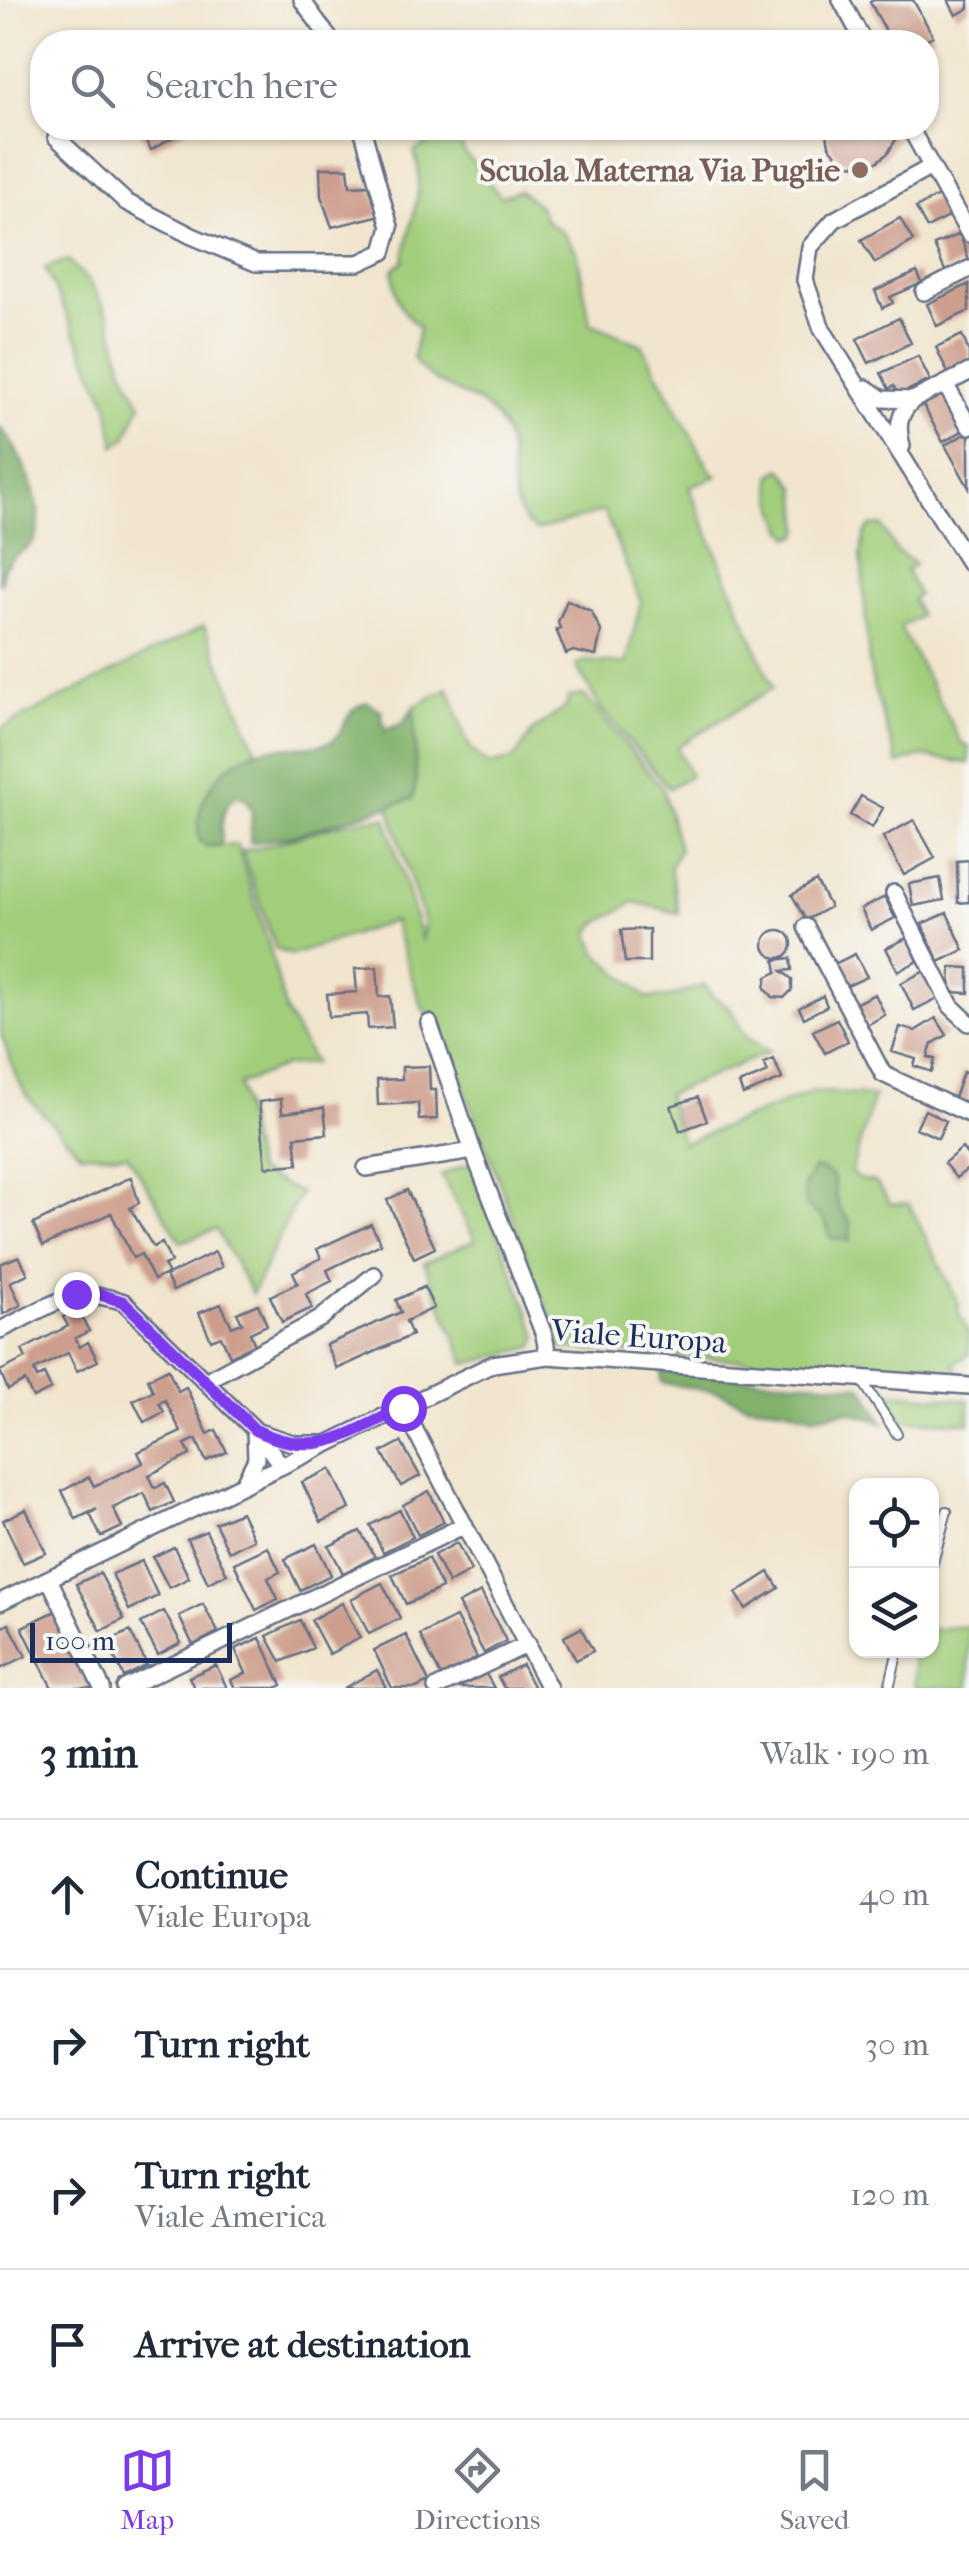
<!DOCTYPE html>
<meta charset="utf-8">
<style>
:root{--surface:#fff;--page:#f2f2f3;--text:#1f2937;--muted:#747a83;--line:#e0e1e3;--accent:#7c3aed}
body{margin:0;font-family:"IM FELL French Canon",serif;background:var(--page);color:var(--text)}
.controls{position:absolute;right:30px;bottom:30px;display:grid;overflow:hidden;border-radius:20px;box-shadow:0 2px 8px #0004}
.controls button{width:90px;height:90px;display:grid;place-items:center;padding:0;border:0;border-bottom:2px solid var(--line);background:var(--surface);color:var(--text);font:50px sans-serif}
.scale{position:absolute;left:30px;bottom:25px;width:202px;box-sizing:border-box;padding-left:10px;border:5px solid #1b2f5e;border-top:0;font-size:28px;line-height:35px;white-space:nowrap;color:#1b2f5e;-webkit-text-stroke:8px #f6f6f2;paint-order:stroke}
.stop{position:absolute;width:30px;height:30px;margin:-22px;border:8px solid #7c3aed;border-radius:50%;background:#fff}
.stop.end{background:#7c3aed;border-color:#fff;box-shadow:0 2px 10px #0008}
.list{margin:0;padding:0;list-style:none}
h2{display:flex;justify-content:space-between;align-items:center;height:130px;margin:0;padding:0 40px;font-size:42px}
h2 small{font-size:32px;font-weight:400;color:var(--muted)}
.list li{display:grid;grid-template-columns:65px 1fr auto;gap:30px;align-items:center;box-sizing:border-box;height:150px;padding:0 40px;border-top:2px solid var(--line)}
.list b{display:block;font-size:38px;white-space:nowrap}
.list p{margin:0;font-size:32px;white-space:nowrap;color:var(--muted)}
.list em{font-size:32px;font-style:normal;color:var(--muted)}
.icon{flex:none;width:55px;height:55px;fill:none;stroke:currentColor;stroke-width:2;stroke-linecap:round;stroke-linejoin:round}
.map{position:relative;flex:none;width:969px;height:1688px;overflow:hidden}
.search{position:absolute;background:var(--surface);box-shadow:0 2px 8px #0004;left:30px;right:30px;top:30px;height:110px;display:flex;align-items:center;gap:25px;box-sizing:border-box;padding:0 35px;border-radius:40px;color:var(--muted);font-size:38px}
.sheet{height:730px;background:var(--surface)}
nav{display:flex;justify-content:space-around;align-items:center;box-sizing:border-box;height:140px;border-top:2px solid var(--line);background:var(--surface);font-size:28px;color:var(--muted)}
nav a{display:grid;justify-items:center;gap:5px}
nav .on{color:var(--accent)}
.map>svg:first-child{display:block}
.green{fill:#a2ce7b;stroke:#5e7e6c;stroke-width:2.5}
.forest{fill:#81b16b;stroke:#4e7064;stroke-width:2.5}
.building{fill:#cd9e8d}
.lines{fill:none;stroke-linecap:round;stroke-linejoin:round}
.lane-casing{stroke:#666f85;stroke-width:12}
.street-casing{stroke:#666f85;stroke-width:20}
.lane{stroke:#fff;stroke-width:8}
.street{stroke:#fff;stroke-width:15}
.route{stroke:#7c3aed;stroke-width:12}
.education-dot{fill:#8d6e63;stroke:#f6f6f2;stroke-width:4}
.labels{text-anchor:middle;stroke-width:8;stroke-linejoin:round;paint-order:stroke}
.education-label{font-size:32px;font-weight:bold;fill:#785e54;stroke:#f6f6f2;text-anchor:end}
.street-label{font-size:32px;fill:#1b2f5e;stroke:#f6f6f2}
</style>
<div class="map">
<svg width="969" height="1688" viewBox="0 0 969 1688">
<rect width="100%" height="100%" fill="#f6f6f2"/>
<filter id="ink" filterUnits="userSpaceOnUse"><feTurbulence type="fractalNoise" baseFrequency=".01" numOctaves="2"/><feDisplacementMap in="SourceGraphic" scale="20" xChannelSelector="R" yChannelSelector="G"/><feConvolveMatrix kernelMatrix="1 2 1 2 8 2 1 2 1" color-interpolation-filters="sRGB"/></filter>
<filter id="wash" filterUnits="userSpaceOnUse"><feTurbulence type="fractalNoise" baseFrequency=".0048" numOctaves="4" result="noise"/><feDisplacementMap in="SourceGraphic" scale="40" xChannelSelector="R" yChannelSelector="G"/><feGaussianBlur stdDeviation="2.25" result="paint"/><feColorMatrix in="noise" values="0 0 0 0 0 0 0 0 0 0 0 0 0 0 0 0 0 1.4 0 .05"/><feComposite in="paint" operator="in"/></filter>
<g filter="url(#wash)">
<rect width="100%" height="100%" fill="#f1e5cd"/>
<path class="green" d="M 456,133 L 464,152 L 501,197 L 519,190 L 540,207 L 545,220 L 562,232 L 577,253 L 590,323 L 642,345 L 710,470 L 717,476 L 689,487 L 773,688 L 677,747 L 690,775 L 669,788 L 602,710 L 576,666 L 584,661 L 626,664 L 641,602 L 604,511 L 536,531 C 499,506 521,460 501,426 C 481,389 433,394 413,357 L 419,327 C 398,310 395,295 393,269 L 404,260 C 408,224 428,187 414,152 L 431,141 Z
M 68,260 L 90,283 L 109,315 L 123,369 L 141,404 L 126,438 L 115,446 L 108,404 L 45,268 Z
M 782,468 L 797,488 L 801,530 L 798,535 L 791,537 C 779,527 771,492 771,476 Z
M 870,526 L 882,526 L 896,551 L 916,564 L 906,570 L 918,595 L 912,599 L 920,616 L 900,627 L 962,744 L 969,747 L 969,763 L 921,756 L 898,764 L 874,689 L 869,663 L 861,553 L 864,536 Z
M 204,626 L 257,751 L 224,771 L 206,846 L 237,845 L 270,949 L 286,1013 L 314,1063 L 285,1066 L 239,1084 L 256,1171 L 300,1193 L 252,1294 L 216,1229 L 181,1242 L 128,1155 L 80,1153 L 29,1099 L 17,1079 L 0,1031 L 0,729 Z
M 448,688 C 464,719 457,745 490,765 L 514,759 L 533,731 L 567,706 L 568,697 L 584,695 L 663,789 L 679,849 L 670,867 L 679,913 L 634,902 L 595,925 L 590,934 L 597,953 L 647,998 L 669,997 L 705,985 L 713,997 L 730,1008 L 746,1037 L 769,1052 L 666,1095 L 683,1143 L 814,1091 L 874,1096 L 851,1172 L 858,1179 L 875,1182 L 891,1204 L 909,1204 L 960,1306 L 957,1309 L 969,1335 L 969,1355 L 954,1363 L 959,1375 L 561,1348 L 447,1042 L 421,1005 L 393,921 L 292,955 L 276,949 L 242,851 C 285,843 347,817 386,818 L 422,941 L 424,922 L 389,806 L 412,799 L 416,783 L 414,707 Z
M 471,1163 L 538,1337 L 534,1347 L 466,1364 L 424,1263 L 475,1240 L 441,1175 Z
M 882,1392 L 969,1400 L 969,1423 L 895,1419 Z
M 969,1626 L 969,1688 L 915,1688 L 913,1651 L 932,1650 L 932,1629 Z"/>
<path class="forest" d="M 0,428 C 19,447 48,510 36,537 C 30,551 9,555 3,570 C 1,574 2,580 0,585 Z
M 367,702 L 381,710 L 385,730 L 402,724 L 414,707 L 416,783 L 412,799 L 296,835 L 250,843 L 252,812 L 247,800 L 237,795 C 219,807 222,826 221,846 L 206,846 L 200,842 C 190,803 221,761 259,750 C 279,745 312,750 330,742 C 343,736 344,719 353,710 C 357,706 362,705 367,702 Z
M 814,1168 C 845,1173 829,1193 840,1209 C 843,1214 848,1218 851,1223 L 850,1241 L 831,1238 L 824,1219 L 806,1206 L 803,1187 Z
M 661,1371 L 862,1386 L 884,1423 L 849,1411 L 813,1416 L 785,1408 L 746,1404 L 719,1392 L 662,1383 Z"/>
<g id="blocks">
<path class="building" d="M 874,0 L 913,0 L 933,36 L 921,42 L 892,42 L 870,2 Z
M 948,0 L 969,0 L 969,8 L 956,15 Z
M 138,128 L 188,128 L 151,150 Z
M 826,128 L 896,128 L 895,141 L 888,153 L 877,162 L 864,166 L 850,164 L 838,157 L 829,146 Z
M 320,168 L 348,168 L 350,186 L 371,185 L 381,215 L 332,227 L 321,196 Z
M 942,194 L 953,214 L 927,228 L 916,208 Z
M 900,218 L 913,241 L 875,263 L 861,240 Z
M 960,234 L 969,261 L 945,271 L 934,245 Z
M 917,272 L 922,283 L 890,297 L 893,303 L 882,308 L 875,291 Z
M 969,284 L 969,311 L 937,326 L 927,304 Z
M 899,318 L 911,343 L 869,363 L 857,339 Z
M 962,335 L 969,352 L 969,363 L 948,373 L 936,347 Z
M 918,356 L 930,380 L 898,395 L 894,386 L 889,389 L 881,373 Z
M 943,394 L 964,430 L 943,442 L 923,405 Z
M 967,433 L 969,436 L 969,488 L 945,445 Z
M 567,600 L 591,611 L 601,631 L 596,656 L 573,651 L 566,654 L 556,629 L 560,628 L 558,622 Z
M 861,796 L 883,808 L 872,828 L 850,815 Z
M 914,820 L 935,858 L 904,875 L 883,837 Z
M 969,860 L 969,902 L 958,903 L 957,861 Z
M 940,878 L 944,900 L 913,906 L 909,884 Z
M 816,881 L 830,907 L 806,920 L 792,895 Z
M 885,897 L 895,918 L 871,930 L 861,909 Z
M 947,913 L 964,950 L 939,962 L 922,924 Z
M 649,929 L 649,962 L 625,962 L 621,930 Z
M764 944a14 14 0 1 1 28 0a14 14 0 1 1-28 0Z
M 907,938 L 918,961 L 898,971 L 886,948 Z
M 855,954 L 867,977 L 845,987 L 834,964 Z
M 791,958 L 792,970 L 782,971 L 792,979 L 792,990 L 784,998 L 773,997 L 765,988 L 767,977 L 777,972 L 775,960 Z
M 377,967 L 379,997 L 390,996 L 393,1027 L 368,1029 L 367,1014 L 329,1017 L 327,994 L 357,992 L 355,969 Z
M 951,967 L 969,968 L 969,993 L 950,992 Z
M 925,971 L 938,998 L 914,1010 L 901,983 Z
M 875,994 L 885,1015 L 867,1025 L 856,1003 Z
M 823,996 L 827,1006 L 804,1018 L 799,1008 Z
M 936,1018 L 947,1035 L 932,1044 L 928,1057 L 935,1059 L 932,1072 L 914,1066 L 916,1059 L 892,1052 L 900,1027 L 915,1031 Z
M 837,1019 L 848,1041 L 825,1053 L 813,1031 Z
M 774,1059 L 782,1079 L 743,1095 L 739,1084 L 768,1072 L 764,1063 Z
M 429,1066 L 430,1090 L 436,1090 L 437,1119 L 419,1120 L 418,1103 L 378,1105 L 377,1080 L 402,1079 L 402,1067 Z
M 963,1072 L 969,1074 L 969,1103 L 954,1098 Z
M 698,1097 L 707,1121 L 680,1131 L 671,1106 Z
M 281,1099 L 282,1113 L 324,1108 L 327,1134 L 295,1137 L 298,1164 L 266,1167 L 259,1102 Z
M 925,1110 L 946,1121 L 938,1138 L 916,1128 Z
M 962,1148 L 969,1157 L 969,1168 L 956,1178 L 944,1163 Z
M 131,1177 L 139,1203 L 130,1208 L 153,1247 L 162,1243 L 171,1262 L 164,1265 L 168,1273 L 154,1280 L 141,1254 L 133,1258 L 111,1213 L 43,1246 L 33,1224 Z
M 407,1190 L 435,1248 L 414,1258 L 387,1200 Z
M 371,1224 L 381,1244 L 327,1270 L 332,1281 L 306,1294 L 312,1308 L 282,1322 L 270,1296 L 298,1283 L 293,1272 L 321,1258 L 317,1249 Z
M 215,1252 L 222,1267 L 173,1291 L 166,1276 Z
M 19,1256 L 28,1274 L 10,1282 L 21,1305 L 3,1314 L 0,1264 Z
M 424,1287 L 434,1308 L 406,1321 L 412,1335 L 337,1369 L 326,1345 L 401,1312 L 396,1300 Z
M 221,1304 L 232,1327 L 242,1323 L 237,1313 L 258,1304 L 267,1325 L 250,1333 L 255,1345 L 230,1356 L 221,1336 L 211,1340 L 199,1313 Z
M 77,1309 L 89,1331 L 75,1338 L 80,1347 L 88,1342 L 98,1361 L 77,1371 L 68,1353 L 34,1370 L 37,1378 L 44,1374 L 51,1389 L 33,1398 L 25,1381 L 8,1390 L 0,1371 L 26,1358 L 22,1350 L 68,1326 L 63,1317 Z
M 168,1369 L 178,1391 L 186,1387 L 208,1434 L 216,1430 L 227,1452 L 206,1461 L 196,1439 L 185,1444 L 190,1455 L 149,1475 L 155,1488 L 165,1483 L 174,1502 L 153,1512 L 144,1493 L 113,1508 L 122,1527 L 101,1537 L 90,1514 L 97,1509 L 76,1519 L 62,1491 L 89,1477 L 94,1486 L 143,1463 L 138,1452 L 181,1432 L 165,1400 L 159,1403 L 164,1412 L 144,1422 L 133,1400 L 153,1391 L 148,1379 Z
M 401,1442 L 420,1476 L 401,1486 L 382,1452 Z
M 331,1469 L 350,1509 L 321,1522 L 302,1482 Z
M 429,1491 L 444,1522 L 418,1535 L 403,1505 Z
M 26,1509 L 46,1553 L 23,1563 L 3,1520 Z
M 400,1510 L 413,1537 L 383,1552 L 370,1525 Z
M 241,1512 L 254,1539 L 229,1552 L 215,1523 Z
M 206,1531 L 227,1574 L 208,1583 L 187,1539 Z
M 360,1531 L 375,1557 L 343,1573 L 329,1546 Z
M 457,1543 L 471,1571 L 448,1583 L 434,1555 Z
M 316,1544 L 331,1575 L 300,1590 L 285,1559 Z
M 174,1547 L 189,1578 L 169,1588 L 153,1557 Z
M 268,1547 L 280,1572 L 268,1578 L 278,1599 L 256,1610 L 234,1563 Z
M 428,1558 L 442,1588 L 406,1604 L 392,1575 Z
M 142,1561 L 158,1596 L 129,1610 L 112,1574 Z
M 769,1572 L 779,1588 L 746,1609 L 736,1593 Z
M 100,1573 L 124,1619 L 101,1631 L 76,1584 Z
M 382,1583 L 400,1618 L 369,1634 L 351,1599 Z
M 481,1592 L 506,1641 L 484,1653 L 458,1604 Z
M 342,1603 L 360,1638 L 329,1654 L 311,1620 Z
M 203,1604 L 218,1632 L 193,1645 L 179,1616 Z
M 56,1611 L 94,1688 L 52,1688 L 22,1627 Z
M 164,1611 L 181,1643 L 158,1655 L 141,1623 Z
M 456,1617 L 477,1658 L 441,1676 L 420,1635 Z
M 300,1620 L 313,1648 L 281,1662 L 267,1636 Z
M 9,1624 L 26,1656 L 0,1669 L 0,1629 Z
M 581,1628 L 593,1651 L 576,1660 L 564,1637 Z
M 130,1631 L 147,1665 L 124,1677 L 107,1642 Z
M 406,1635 L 429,1682 L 416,1688 L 392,1688 L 374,1650 Z
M 260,1638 L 282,1685 L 276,1688 L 235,1688 L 231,1680 L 246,1673 L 235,1649 Z
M 216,1665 L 227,1688 L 194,1688 L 189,1677 Z
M 522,1665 L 534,1688 L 504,1688 L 498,1677 Z
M 377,1670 L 386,1688 L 344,1688 Z
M 486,1674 L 494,1688 L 458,1688 Z"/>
</g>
</g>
<g filter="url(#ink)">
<use href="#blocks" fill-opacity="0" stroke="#666f85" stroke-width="2.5"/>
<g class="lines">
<g class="lane-casing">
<path id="lane" d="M 861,1379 L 897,1434
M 932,1566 L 947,1511
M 889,1688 L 898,1650"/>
</g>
<g class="street-casing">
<path id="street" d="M 302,0 L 332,42
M 841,0 L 864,42
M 910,128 L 969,234
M 56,137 L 126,202 L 192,236 L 256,263 L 359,263 L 383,252 L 390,227 L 362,128
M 931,167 L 834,220 L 810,247 L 805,280 L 822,329 L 969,563
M 924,292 L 969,269
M 945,384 L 969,426
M 866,388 L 882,399 L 913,400
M 902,446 C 897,427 898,414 913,400 L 969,372
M 894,893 L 951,1006 L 969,1023
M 806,927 L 883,1074 L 969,1114
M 429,1023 L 473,1151
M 366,1168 L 473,1151 L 544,1335 L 548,1356
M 0,1330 C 47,1308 71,1284 124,1302 L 255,1430 L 282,1466
M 205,1381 L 320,1319 L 374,1275
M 403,1407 L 549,1688
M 258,1432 L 296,1444 L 323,1444
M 244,1483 L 256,1459 L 255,1430
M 49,1579 L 102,1688
M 0,1602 L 493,1364 L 548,1356 L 969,1386
M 125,1688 L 465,1525
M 436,1688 L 528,1644"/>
</g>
<use href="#lane" class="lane"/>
<use href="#street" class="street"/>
</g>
</g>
<g class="lines" filter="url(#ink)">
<path class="route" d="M 76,1294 L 99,1294 L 124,1302 L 255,1430 C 317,1460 347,1434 403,1408"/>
</g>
<circle class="education-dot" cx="860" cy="170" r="10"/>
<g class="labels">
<g class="education-label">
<text x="840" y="181">Scuola Materna Via Puglie</text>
</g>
<g class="street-label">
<text transform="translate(639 1336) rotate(4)" y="11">Viale Europa</text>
</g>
</g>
</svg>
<div class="controls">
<button><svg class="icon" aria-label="locate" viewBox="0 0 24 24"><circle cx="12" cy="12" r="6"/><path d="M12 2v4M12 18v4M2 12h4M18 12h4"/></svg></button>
<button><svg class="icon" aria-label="layers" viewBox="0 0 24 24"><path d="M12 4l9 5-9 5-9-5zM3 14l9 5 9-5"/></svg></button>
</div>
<div class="scale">100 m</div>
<div class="stop" style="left:403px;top:1408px"></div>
<div class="stop end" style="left:76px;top:1294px"></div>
<div class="search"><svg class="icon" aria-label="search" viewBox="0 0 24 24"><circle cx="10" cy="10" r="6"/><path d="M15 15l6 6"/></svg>Search here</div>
</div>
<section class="sheet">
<h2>3 min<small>Walk · 190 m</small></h2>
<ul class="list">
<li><svg class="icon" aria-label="ahead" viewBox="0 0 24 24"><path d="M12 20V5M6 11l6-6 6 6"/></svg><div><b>Continue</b><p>Viale Europa</p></div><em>40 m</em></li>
<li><svg class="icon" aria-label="right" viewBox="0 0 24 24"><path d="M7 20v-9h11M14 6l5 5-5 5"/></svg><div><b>Turn right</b></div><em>30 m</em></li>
<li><svg class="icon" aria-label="right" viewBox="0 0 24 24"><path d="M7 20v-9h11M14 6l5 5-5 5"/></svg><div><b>Turn right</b><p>Viale America</p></div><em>120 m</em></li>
<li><svg class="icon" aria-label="arrive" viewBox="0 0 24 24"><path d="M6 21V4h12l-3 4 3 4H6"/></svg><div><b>Arrive at destination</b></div></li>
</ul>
</section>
<nav>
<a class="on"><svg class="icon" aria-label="map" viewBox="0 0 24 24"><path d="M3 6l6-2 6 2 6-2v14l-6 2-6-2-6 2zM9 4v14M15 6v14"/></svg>Map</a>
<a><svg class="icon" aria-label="directions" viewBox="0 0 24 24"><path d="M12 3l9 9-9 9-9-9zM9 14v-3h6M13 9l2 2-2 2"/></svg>Directions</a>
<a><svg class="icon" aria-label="saved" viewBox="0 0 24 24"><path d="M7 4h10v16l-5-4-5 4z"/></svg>Saved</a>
</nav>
